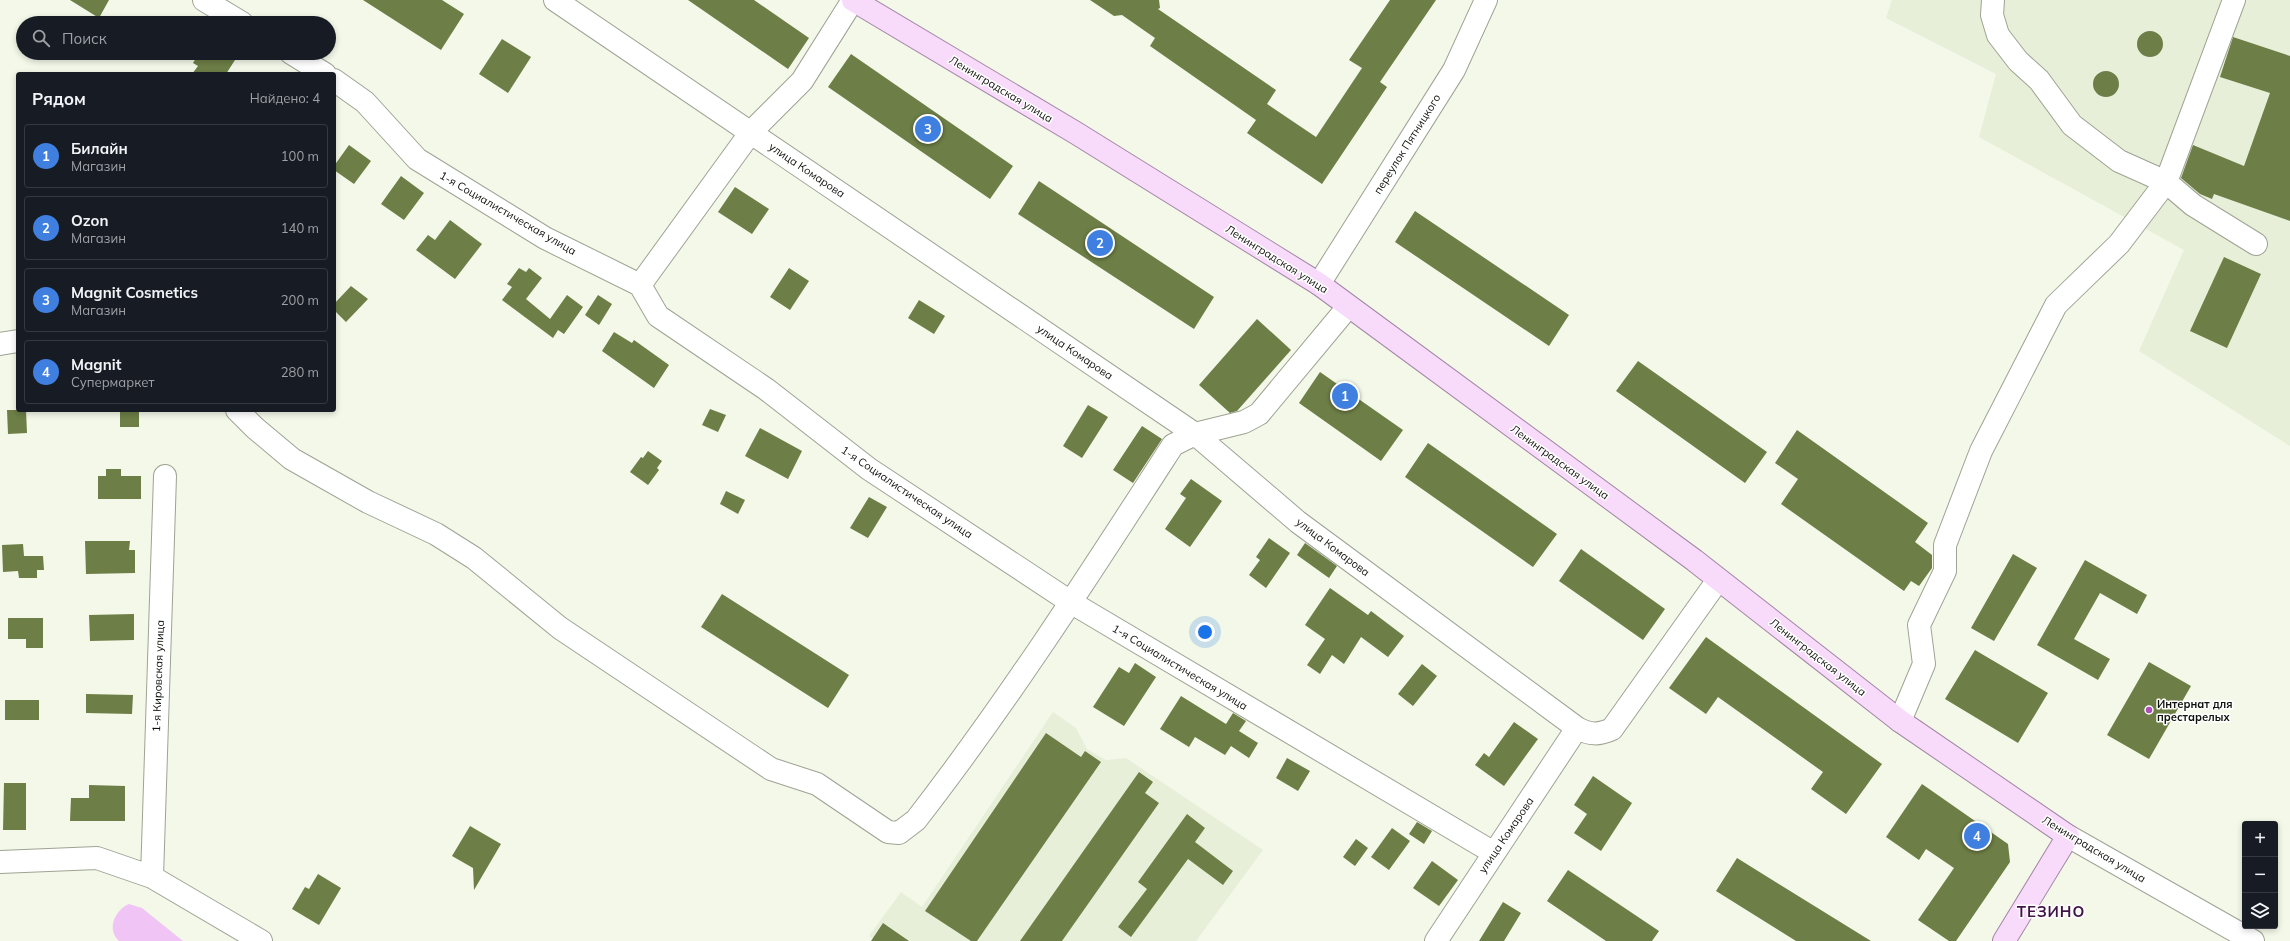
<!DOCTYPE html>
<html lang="ru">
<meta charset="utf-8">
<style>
:root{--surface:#171b24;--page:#242831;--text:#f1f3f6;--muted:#9ea1a6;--line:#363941;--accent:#ac4fb9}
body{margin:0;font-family:Mulish,sans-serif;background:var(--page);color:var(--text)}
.controls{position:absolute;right:12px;bottom:12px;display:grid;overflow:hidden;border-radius:4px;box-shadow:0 2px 6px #0003}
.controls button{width:36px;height:36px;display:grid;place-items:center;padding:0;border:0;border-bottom:1px solid var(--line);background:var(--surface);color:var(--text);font:20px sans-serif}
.you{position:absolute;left:1205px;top:632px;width:14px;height:14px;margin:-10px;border:3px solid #fff;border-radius:50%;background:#1a73e8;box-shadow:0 0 0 6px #1a73e833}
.badge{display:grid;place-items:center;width:26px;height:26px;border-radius:50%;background:var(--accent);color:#fff;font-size:13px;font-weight:700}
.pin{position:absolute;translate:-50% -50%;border:2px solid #fff;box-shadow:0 1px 4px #0006}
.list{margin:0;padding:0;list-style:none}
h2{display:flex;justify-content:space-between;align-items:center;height:52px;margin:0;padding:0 16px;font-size:17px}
h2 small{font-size:13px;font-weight:400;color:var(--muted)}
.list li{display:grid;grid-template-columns:26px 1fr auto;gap:12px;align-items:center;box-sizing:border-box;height:64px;margin:0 8px 8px;padding:0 8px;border:1px solid var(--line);border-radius:4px}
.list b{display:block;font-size:15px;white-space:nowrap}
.list p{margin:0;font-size:13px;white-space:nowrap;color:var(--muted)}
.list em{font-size:13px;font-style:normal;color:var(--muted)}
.icon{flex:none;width:22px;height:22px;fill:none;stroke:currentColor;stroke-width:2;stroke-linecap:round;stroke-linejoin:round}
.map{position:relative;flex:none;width:2290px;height:941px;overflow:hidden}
.search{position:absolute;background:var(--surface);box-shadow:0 2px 6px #0003;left:16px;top:16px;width:320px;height:44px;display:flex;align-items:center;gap:10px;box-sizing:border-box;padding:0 14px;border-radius:22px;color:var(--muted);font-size:15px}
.panel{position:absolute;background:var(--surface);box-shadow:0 2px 6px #0003;left:16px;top:72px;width:320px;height:340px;border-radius:4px}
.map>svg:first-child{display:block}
.built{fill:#e7efd8}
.water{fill:#f1c4f6}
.building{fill:#6d7e46}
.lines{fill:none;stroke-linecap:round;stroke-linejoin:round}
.minor-casing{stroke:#9ea394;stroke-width:24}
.major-casing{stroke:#a385a6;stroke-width:24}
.minor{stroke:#fff;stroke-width:22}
.major{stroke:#f8dbfb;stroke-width:22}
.poi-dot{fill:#ac4fb9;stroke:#fff;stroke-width:1.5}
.labels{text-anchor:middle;stroke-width:3;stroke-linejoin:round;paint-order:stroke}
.street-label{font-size:11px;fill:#0f110c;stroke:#fff}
.poi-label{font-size:11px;font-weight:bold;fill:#0f110c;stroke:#fff;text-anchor:start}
.district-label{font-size:15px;font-weight:bold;letter-spacing:1px;fill:#411447;stroke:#fff}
</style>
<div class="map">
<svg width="2290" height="941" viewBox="0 0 2290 941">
<rect width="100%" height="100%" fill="#f3f8e9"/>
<path class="built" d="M 1892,0 L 2290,0 L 2290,446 L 2139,351 L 2184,250 L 1979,137 L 1996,74 L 1886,18 Z
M 1053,712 L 1076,728 L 1087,749 L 1106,760 L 1126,758 L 1263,850 L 1196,941 L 877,941 L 869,936 L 901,892 L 922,907 Z"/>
<path class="water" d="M 129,904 L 142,908 L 183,941 L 119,941 C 106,929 115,910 129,904 Z"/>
<path class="building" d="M 70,0 L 109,0 L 99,18 Z
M 363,0 L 442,0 L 464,14 L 441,50 Z
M 688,0 L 754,0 L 809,38 L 788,69 Z
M 1090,0 L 1159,0 L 1160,8 L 1158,9 L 1276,90 L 1267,104 L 1316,137 L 1362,68 L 1349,60 L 1390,0 L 1436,0 L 1380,82 L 1387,87 L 1322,184 L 1247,133 L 1256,120 L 1150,46 L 1155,38 L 1122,15 L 1114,16 Z
M2137 44a13 13 0 1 1 26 0a13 13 0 1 1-26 0Z
M 2233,37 L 2290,56 L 2290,221 L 2214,194 L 2212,199 L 2200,194 L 2181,178 L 2193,145 L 2244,166 L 2270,93 L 2220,77 Z
M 502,39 L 531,57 L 508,93 L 479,74 Z
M 199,53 L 223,53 L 235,60 L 226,74 L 192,74 L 198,66 L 193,63 Z
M 851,54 L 1013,166 L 990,199 L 828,87 Z
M2093 84a13 13 0 1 1 26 0a13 13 0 1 1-26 0Z
M 349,145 L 371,161 L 354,184 L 334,170 L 334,166 Z
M 401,176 L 424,193 L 404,220 L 381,204 Z
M 1039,181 L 1214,297 L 1194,329 L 1018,214 Z
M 735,187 L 769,209 L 752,234 L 718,212 Z
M 1415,211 L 1569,315 L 1549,346 L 1395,242 Z
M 450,220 L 482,244 L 455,279 L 416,250 L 428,235 L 435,240 Z
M 2224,257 L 2261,274 L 2227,348 L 2190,331 Z
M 519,268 L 526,272 L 529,268 L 542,278 L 526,299 L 550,319 L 567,295 L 583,307 L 564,334 L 558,330 L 553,338 L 502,300 L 512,287 L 507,284 Z
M 789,268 L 809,281 L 790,310 L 770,297 Z
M 351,286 L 368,299 L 346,322 L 334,310 L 334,304 Z
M 598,295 L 612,304 L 599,325 L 585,315 Z
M 919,300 L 945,316 L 934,334 L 908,318 Z
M 1257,319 L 1291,350 L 1237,411 L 1230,413 L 1199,385 Z
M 614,332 L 632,343 L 634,340 L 669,365 L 654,388 L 602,351 Z
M 1638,361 L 1767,452 L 1745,483 L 1616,391 Z
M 1320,372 L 1403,430 L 1381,461 L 1299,403 Z
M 1088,405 L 1108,417 L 1082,458 L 1063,446 Z
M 710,409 L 726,415 L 718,432 L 702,425 Z
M 7,410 L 26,410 L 27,433 L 8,434 Z
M 120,410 L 139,410 L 139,427 L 120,427 Z
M 1142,426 L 1162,439 L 1133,483 L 1113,470 Z
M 760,428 L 802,451 L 788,479 L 745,456 Z
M 1797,430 L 1928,523 L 1915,542 L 1932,555 L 1932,568 L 1919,586 L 1911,581 L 1904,591 L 1781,504 L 1798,479 L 1775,463 Z
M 1428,443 L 1557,534 L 1533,567 L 1405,477 Z
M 648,451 L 662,461 L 657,468 L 659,470 L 648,485 L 630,472 L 641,457 L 643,458 Z
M 106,469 L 121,469 L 121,476 L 141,476 L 141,499 L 98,499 L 98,476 L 106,476 Z
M 1191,479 L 1222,501 L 1190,547 L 1165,529 L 1186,498 L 1180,494 Z
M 726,491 L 745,500 L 738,514 L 720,504 Z
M 869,497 L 887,507 L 868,538 L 850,528 Z
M 1269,538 L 1290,553 L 1266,588 L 1249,575 L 1260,560 L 1256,557 Z
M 85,541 L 130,541 L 129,550 L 135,550 L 135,573 L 86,574 Z
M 1305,543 L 1337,566 L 1329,578 L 1297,555 Z
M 23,544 L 24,556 L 43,556 L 44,570 L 37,570 L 37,578 L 19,578 L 18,571 L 3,572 L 2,545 Z
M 1581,549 L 1665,609 L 1643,640 L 1559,581 Z
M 2013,554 L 2037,568 L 1994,641 L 1971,628 Z
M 2085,560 L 2147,595 L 2137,614 L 2100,593 L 2074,639 L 2110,659 L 2098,680 L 2037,645 Z
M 1330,588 L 1368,615 L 1371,611 L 1404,636 L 1388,657 L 1361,637 L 1344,664 L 1332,655 L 1320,674 L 1307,665 L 1325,639 L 1305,625 Z
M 722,594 L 849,675 L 828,708 L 701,627 Z
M 134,614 L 134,640 L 90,641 L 89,615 Z
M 8,618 L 43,618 L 43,648 L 26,648 L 26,639 L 8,639 Z
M 1706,637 L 1882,764 L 1846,814 L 1811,789 L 1823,772 L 1718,697 L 1706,714 L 1669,688 Z
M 1975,650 L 2048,693 L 2018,743 L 1945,699 Z
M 2149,662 L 2191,686 L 2149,759 L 2107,735 Z
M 1135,663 L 1156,677 L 1124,726 L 1093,707 L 1119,667 L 1129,673 Z
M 1422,664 L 1437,676 L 1413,706 L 1398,694 Z
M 86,694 L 133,695 L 132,714 L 86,713 Z
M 1181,696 L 1226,724 L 1233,713 L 1246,721 L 1239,731 L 1258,743 L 1249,758 L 1231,746 L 1225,755 L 1195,737 L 1189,747 L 1160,729 Z
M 5,700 L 39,700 L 39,720 L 5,720 Z
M 1514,722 L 1538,739 L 1504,786 L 1475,765 L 1484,753 L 1489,757 Z
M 1046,733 L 1081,757 L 1085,751 L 1101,762 L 977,941 L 971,941 L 925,911 Z
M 1287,758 L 1310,771 L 1298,791 L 1276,778 Z
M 1139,772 L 1153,782 L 1145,793 L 1159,803 L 1062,941 L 1020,941 Z
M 1593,776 L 1632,803 L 1601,851 L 1574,833 L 1587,814 L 1574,805 Z
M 4,783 L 26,783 L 26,830 L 3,830 Z
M 1922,784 L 2008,844 L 2010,862 L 1956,941 L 1949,941 L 1918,920 L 1954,868 L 1926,849 L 1919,860 L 1886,837 Z
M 89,785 L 125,786 L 125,821 L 70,821 L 71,798 L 89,798 Z
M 1187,814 L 1205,828 L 1195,842 L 1233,871 L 1223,885 L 1188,859 L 1131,937 L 1118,927 L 1147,889 L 1138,882 Z
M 1417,822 L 1432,831 L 1424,844 L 1409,834 Z
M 470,826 L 501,844 L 474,890 L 473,868 L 452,856 Z
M 1392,828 L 1410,841 L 1389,870 L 1371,857 Z
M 1356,839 L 1368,848 L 1355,866 L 1343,857 Z
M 1737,858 L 1871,941 L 1796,941 L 1716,891 Z
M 1432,861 L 1458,880 L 1439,906 L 1413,888 Z
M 1568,870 L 1659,931 L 1652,941 L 1606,941 L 1547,901 Z
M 318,874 L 341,888 L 319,925 L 292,909 L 305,887 L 309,889 Z
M 1503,902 L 1521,913 L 1504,941 L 1479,941 Z
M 883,923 L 909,941 L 871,941 Z"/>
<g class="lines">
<g class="minor-casing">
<path id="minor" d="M 204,0 L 242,23
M 555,0 L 1195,434 L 1298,522 L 1577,728 C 1590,735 1599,735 1612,729 L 1718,580
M 1993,0 L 1992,15 L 1998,35 L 2018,61 L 2039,80 L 2072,125 L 2119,161 L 2166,182 L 2193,205 L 2256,244
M 291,53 L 325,74
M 334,80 L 365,102 L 417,159 L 545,238 L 640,285 L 658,316 L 766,389 L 869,469 L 1072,603 L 1494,853
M 1319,284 L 1454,70 L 1486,0
M 640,285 L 751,132 L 802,81 L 853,0
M 0,344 L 18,341
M 237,410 L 255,428 L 292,459 L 368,502 L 436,534 L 474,558 L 560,628 L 771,769 L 817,784 L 888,832 L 899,833 L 916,820 C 1009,700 1091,572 1173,445 L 1195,434 L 1244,422 L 1259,414 L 1348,307
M 1900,721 L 1924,664 L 1919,625 L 1945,571 L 1945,545 L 1981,451 L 2056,305 L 2119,244 L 2166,182 L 2234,0
M 2068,836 L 2253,941
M 0,862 L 97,858 L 152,877 L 261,941
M 152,877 L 165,476
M 1436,941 L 1577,728"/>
</g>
<g class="major-casing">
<path id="major" d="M 853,0 L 1076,133 L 1319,284 L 1694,560 L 1900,721 L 2068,836 L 2004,941"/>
</g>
<use href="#minor" class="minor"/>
<use href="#major" class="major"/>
</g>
<circle class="poi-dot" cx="2149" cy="710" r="4"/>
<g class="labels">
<g class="street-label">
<text transform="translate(1001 89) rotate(31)" y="4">Ленинградская улица</text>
<text transform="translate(1407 144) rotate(-58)" y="4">переулок Пятницкого</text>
<text transform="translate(807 170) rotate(34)" y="4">улица Комарова</text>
<text transform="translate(508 213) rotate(30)" y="4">1-я Социалистическая улица</text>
<text transform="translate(1277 259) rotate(32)" y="4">Ленинградская улица</text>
<text transform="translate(1075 352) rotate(34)" y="4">улица Комарова</text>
<text transform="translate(1560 462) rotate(36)" y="4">Ленинградская улица</text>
<text transform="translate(907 492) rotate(34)" y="4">1-я Социалистическая улица</text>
<text transform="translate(1333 547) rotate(37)" y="4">улица Комарова</text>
<text transform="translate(1818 657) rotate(38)" y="4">Ленинградская улица</text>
<text transform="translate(1180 667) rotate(31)" y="4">1-я Социалистическая улица</text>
<text transform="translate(158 676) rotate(-88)" y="4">1-я Кировская улица</text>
<text transform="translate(1506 835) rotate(-56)" y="4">улица Комарова</text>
<text transform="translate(2094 849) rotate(31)" y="4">Ленинградская улица</text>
</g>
<g class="poi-label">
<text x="2157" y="708">Интернат для<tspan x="2157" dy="13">престарелых</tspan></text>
</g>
<g class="district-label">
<text x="2051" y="917">ТЕЗИНО</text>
</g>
</g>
</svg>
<div class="controls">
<button>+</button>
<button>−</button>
<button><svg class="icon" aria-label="layers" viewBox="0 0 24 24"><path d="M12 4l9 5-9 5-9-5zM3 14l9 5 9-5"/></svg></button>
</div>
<div class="you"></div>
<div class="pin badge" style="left:1345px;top:396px;background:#3f7fe0">1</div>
<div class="pin badge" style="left:1100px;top:243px;background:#3f7fe0">2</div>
<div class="pin badge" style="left:928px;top:129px;background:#3f7fe0">3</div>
<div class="pin badge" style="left:1977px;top:836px;background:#3f7fe0">4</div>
<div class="search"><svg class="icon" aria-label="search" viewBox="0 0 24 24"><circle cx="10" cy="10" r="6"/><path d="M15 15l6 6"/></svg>Поиск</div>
<section class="panel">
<h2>Рядом<small>Найдено: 4</small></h2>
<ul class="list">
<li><span class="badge" style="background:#3f7fe0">1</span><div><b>Билайн</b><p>Магазин</p></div><em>100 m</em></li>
<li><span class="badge" style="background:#3f7fe0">2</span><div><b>Ozon</b><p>Магазин</p></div><em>140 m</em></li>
<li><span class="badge" style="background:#3f7fe0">3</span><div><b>Magnit Cosmetics</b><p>Магазин</p></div><em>200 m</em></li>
<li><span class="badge" style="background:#3f7fe0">4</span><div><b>Magnit</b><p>Супермаркет</p></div><em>280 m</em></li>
</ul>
</section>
</div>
